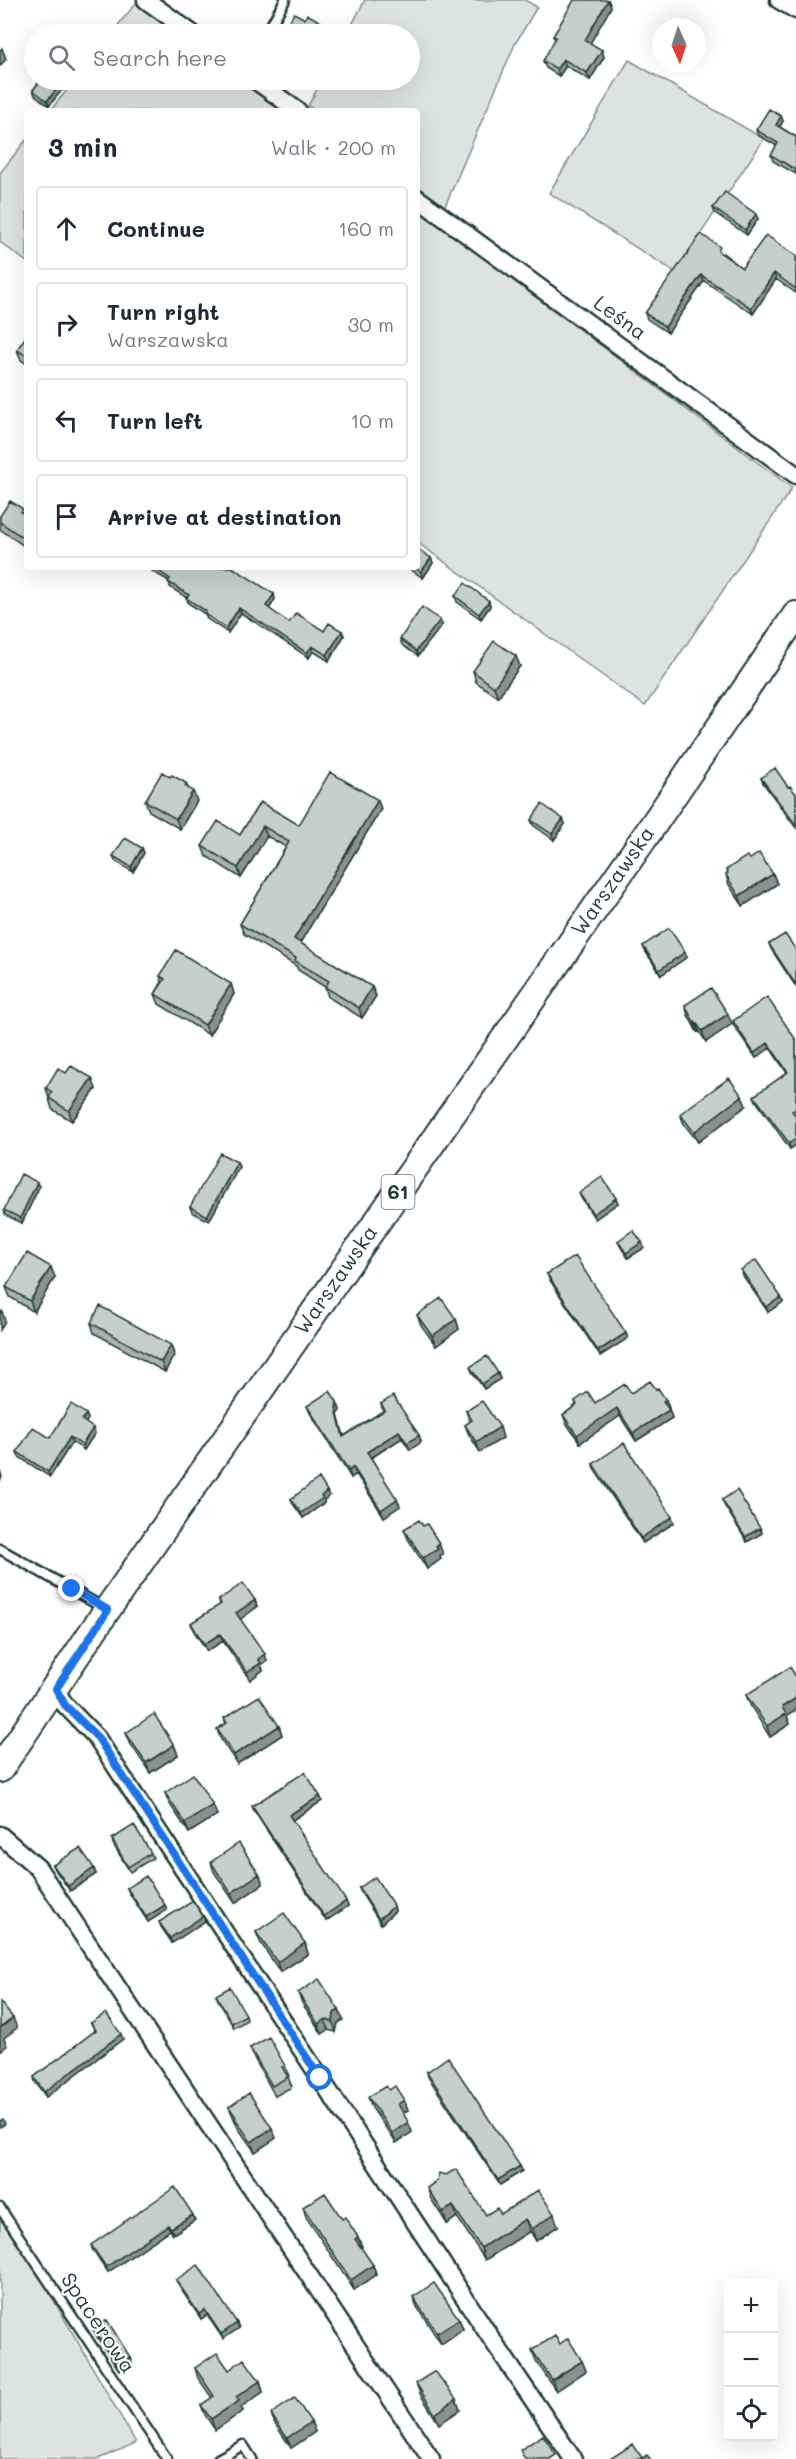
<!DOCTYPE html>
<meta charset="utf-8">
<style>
:root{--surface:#fff;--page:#f6f6f7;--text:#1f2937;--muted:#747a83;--line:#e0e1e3}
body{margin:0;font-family:Mali,sans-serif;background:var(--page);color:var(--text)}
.controls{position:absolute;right:18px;bottom:18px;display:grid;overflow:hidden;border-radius:6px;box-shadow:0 6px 24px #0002}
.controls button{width:54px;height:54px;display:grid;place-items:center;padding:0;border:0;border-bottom:2px solid var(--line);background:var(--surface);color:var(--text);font:30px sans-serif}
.compass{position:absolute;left:652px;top:18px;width:54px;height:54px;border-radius:50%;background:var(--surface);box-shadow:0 6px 24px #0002;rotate:177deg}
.stop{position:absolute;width:18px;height:18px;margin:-14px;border:4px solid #1a73e8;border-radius:50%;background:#fff}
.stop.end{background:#1a73e8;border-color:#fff;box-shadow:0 2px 6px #0008}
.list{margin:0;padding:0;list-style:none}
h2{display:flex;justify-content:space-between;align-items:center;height:78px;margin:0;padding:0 24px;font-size:26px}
h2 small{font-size:20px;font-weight:400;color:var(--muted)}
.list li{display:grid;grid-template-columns:39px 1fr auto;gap:18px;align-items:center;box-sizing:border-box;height:84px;margin:0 12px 12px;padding:0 12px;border:2px solid var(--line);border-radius:6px}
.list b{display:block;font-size:22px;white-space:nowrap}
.list p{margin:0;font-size:20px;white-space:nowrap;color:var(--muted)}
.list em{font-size:20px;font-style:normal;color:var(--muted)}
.icon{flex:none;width:33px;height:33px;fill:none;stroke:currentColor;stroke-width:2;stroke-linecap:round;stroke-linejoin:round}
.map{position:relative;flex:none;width:796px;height:2459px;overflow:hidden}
.search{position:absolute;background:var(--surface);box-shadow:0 6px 24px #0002;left:24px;top:24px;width:396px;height:66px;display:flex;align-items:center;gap:15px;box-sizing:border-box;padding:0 21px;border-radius:33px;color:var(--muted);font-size:22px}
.panel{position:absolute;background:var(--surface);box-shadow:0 6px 24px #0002;left:24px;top:108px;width:396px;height:462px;border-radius:6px}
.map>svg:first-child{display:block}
.green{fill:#dee3e2;stroke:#7e908b;stroke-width:1.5}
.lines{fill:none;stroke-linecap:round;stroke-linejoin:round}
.service-casing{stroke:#1f3d34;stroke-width:13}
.minor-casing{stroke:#1f3d34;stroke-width:21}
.primary-casing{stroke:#1f3d34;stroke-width:30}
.service{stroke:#fff;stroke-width:8}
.minor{stroke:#fff;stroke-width:16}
.primary{stroke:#fff;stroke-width:26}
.wall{fill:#abb2af;stroke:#1f3d34;stroke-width:1.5}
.shaded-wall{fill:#8b918f;stroke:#1f3d34;stroke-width:1.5}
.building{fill:#c7cfcc;stroke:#1f3d34;stroke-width:1.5}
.route{stroke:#1a73e8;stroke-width:8}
.labels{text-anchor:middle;stroke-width:4.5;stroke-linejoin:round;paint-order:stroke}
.shield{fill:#fff;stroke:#627771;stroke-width:1.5}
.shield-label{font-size:20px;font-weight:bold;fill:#1f3d34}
.street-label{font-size:21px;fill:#1f3d34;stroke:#fff}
</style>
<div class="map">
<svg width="796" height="2459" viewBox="0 0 796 2459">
<rect width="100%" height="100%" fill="#fff"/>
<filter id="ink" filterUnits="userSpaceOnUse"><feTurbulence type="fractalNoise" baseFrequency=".0167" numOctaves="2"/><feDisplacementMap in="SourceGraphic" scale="12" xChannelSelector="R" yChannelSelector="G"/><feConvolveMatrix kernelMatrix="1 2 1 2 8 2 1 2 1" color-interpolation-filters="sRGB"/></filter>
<g filter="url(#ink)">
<path class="green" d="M 365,0 L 525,0 L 537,7 L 515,44 L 445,206 L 417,186 L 417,111 L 316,111 L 308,106 L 322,80 L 410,80 L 410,34 L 347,34 Z
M 136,3 L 180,34 L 111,34 Z
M 629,60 L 764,139 L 675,272 L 549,193 Z
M 75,80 L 242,80 L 285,111 L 50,111 Z
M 27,139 L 27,262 L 0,242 L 0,173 Z
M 417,208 L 792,488 L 645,706 L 417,542 Z
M 0,2207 L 136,2443 L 98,2459 L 0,2459 Z"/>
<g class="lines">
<g class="service-casing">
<path id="service" d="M 266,34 L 285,0
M 0,1549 L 104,1608
M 0,2208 L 167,2459
M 218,2459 L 243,2445 L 252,2459"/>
</g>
<g class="minor-casing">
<path id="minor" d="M 146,0 L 193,34
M 779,0 L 796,10
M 255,80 L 298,111
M 417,198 L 796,475
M 55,1689 L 65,1705 L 97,1738 L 491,2338 L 573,2459
M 0,1835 L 38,1868 L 431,2459"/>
</g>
<g class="primary-casing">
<path id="primary" d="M 0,1769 L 107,1610 L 649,831 L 796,615"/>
</g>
<use href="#service" class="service"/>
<use href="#minor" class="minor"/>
<use href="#primary" class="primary"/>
</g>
<path class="wall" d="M 608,0 L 611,7 L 590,43 L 604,57 L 590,80 L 566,66 L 559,76 L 546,68 L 543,61 L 555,40 L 553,36 Z
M 41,80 L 49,106 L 35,95 L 33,90 Z
M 781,116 L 783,121 L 780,127 L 796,137 L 796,174 L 773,161 L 771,155 L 777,146 L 758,135 L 756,130 Z
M 713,208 L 758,219 L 747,235 L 715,213 Z
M 723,253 L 742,268 L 796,256 L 796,293 L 776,279 L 753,314 L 704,281 L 668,333 L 647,319 L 645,313 Z
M 27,335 L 27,364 L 21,360 L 17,350 Z
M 25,515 L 27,516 L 27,548 L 1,530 L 0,528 L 0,516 Z
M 431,558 L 433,563 L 423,578 L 410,569 L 410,567 L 417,567 Z
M 151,567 L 232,567 L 275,599 L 269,609 L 289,623 L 324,631 L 342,631 L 344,636 L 329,661 L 313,651 L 309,658 L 241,613 L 228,633 L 207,619 L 205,614 L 188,603 L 187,598 L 170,587 L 169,581 L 152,571 Z
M 455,596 L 489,601 L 490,606 L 481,619 L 457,602 Z
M 442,625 L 418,656 L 402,645 L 400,639 Z
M 520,666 L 498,697 L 476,682 L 473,671 Z
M 170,777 L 186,783 L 188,788 L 197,801 L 180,829 L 149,811 L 145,801 Z
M 761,778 L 788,787 L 796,794 L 796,828 L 763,783 Z
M 260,802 L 299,825 L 381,809 L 300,943 L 372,987 L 376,996 L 362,1018 L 328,997 L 325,987 L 298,970 L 296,966 L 244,934 L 240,924 L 286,847 L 267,836 L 241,878 L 206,856 L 202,846 L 240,835 Z
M 563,819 L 565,824 L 554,840 L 533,825 L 531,820 Z
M 142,848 L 144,853 L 133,872 L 115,861 L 113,856 Z
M 750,859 L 773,874 L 777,884 L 743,906 L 729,885 L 726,875 L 728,874 L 726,870 Z
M 769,944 L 796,950 L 796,987 L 771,949 Z
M 643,946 L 687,957 L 661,975 L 645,951 Z
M 160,976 L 231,984 L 234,994 L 209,1035 L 159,1004 L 155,994 L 162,982 Z
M 685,1005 L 732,1024 L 706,1042 L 699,1031 L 697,1032 L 688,1015 Z
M 733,1021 L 796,1040 L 796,1145 L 790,1149 L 756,1101 L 754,1096 L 787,1073 L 770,1048 L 756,1058 L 734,1026 Z
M 66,1073 L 96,1089 L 72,1121 L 52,1109 L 46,1088 Z
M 746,1106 L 698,1142 L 684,1124 L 680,1114 Z
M 237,1162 L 239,1167 L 209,1221 L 192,1212 L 190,1207 Z
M 39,1187 L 22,1223 L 5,1215 L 4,1210 Z
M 579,1193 L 618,1203 L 595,1219 L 581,1198 Z
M 618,1241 L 644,1248 L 628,1258 L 620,1246 Z
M 741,1270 L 781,1297 L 783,1302 L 768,1312 L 743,1276 Z
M 547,1274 L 628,1338 L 600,1356 L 549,1279 Z
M 55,1277 L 34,1312 L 10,1297 L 6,1287 Z
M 417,1315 L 456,1319 L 459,1329 L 436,1346 L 421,1325 Z
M 91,1323 L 171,1345 L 174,1355 L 165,1372 L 94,1333 Z
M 470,1367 L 500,1379 L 484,1389 L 472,1372 Z
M 656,1389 L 666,1400 L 672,1418 L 636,1441 L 620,1416 L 580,1443 L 566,1423 L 563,1415 L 576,1405 L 575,1401 L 595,1403 L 631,1393 Z
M 337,1402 L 340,1410 L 338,1415 L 344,1436 L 383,1411 L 381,1404 L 419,1435 L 421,1442 L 410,1450 L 402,1438 L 371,1458 L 400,1506 L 384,1517 L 356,1474 L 351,1478 L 310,1413 L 307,1406 Z
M 466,1411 L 503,1438 L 480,1452 L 469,1435 L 465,1425 L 470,1422 Z
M 86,1414 L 88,1419 L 85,1423 L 95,1433 L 84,1450 L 72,1442 L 50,1477 L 19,1457 L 17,1452 L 50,1438 Z
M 593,1464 L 674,1523 L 643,1543 L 594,1469 Z
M 329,1496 L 324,1500 L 324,1503 L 303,1518 L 293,1504 L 291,1499 Z
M 722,1500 L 760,1528 L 762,1533 L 747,1542 L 724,1505 Z
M 423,1526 L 443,1554 L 440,1555 L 441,1559 L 427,1569 L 408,1539 L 404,1529 Z
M 219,1600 L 255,1600 L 257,1607 L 240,1619 L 267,1661 L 261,1665 L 263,1670 L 250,1680 L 223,1641 L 207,1651 L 193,1630 L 191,1623 L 220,1605 Z
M 746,1695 L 787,1716 L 790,1724 L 770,1737 L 750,1705 Z
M 224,1718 L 279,1726 L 282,1735 L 237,1764 L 220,1738 L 217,1729 L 226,1724 Z
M 126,1733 L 174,1745 L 178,1755 L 150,1773 L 130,1743 Z
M 165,1793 L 217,1815 L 189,1833 L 169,1803 Z
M 320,1796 L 322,1801 L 292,1820 L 348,1906 L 326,1921 L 254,1811 L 252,1806 Z
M 112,1839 L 151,1853 L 153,1858 L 130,1872 L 113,1844 Z
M 211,1862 L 259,1874 L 263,1884 L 235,1903 L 214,1872 Z
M 53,1865 L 96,1874 L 70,1891 L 55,1870 Z
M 127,1888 L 165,1905 L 167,1910 L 148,1922 L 129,1893 Z
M 359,1888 L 394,1906 L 395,1911 L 381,1924 L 361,1893 Z
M 205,1921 L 172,1943 L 161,1927 L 159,1922 Z
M 256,1932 L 305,1943 L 308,1954 L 280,1972 L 260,1942 Z
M 298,1993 L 339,2010 L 343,2020 L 338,2023 L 336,2032 L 328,2030 L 322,2034 L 302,2003 Z
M 216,1995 L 246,2015 L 247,2020 L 234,2028 L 218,2000 Z
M 91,2023 L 123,2039 L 46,2097 L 35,2082 L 34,2077 L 95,2031 Z
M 250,2048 L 285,2066 L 289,2076 L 288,2077 L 292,2087 L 275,2096 L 254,2058 Z
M 427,2072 L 520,2166 L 522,2171 L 500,2185 L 428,2077 Z
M 389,2090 L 404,2100 L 408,2110 L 403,2113 L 412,2132 L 396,2143 L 372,2108 L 368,2097 Z
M 229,2107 L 276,2138 L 255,2152 L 238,2128 Z
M 437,2181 L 486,2215 L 501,2214 L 558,2226 L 536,2241 L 530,2231 L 485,2260 L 457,2217 L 447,2224 L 431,2199 L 427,2188 Z
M 303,2207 L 342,2219 L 358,2237 L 362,2247 L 361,2248 L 373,2265 L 376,2275 L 354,2290 L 306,2217 Z
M 195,2220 L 173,2234 L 170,2230 L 108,2272 L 93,2251 L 91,2245 Z
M 176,2280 L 239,2328 L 223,2339 L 207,2315 L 201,2319 L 178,2285 Z
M 413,2297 L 459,2319 L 463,2329 L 441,2344 L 417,2307 Z
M 93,2329 L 132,2362 L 119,2370 L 95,2334 Z
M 560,2344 L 582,2361 L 586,2371 L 556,2391 L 536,2361 L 532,2350 Z
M 195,2368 L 229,2370 L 260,2381 L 263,2392 L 241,2407 L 243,2411 L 215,2430 L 205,2415 L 201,2405 L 212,2398 L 198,2378 Z
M 416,2383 L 456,2399 L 460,2410 L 439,2424 L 420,2394 Z
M 271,2414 L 311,2422 L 315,2432 L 291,2448 L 275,2424 Z"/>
<path class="shaded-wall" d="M 608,0 L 611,7 L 588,47 L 585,40 Z
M 328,26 L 331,34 L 323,34 Z
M 2,48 L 6,59 L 0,66 L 0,51 Z
M 602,50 L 604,57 L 590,80 L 587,73 Z
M 563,59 L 566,66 L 559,76 L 557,69 Z
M 64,80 L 70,80 L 49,106 L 47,101 Z
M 781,116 L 783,121 L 778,130 L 776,125 Z
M 756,214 L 758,219 L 747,235 L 745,230 Z
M 774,273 L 776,279 L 753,314 L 751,308 Z
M 701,275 L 704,281 L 668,333 L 665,327 Z
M 431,558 L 433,563 L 423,578 L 421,572 Z
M 274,594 L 275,599 L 268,611 L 266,606 Z
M 489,601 L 490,606 L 481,619 L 479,614 Z
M 239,608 L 241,613 L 228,633 L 226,628 Z
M 440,620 L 442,625 L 418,656 L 416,651 Z
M 342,631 L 344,636 L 329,661 L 327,655 Z
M 312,646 L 313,651 L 309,658 L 307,653 Z
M 516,656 L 520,666 L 498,697 L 494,687 Z
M 193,791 L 197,801 L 180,829 L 176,819 Z
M 378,800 L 381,809 L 297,948 L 294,939 Z
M 563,819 L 565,824 L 554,840 L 552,834 Z
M 263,826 L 267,836 L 241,878 L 238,868 Z
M 142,848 L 144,853 L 133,872 L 131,867 Z
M 773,874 L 777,884 L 743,906 L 739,896 Z
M 685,952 L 687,957 L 661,975 L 659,970 Z
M 231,984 L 234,994 L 209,1035 L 205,1025 Z
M 372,987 L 376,996 L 362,1018 L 359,1008 Z
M 728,1014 L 732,1024 L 706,1042 L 702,1031 Z
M 695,1021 L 699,1031 L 697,1032 L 694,1022 Z
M 768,1043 L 770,1048 L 756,1058 L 754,1053 Z
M 92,1078 L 96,1089 L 72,1121 L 69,1111 Z
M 742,1096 L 746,1106 L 698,1142 L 694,1132 Z
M 796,1138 L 796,1145 L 790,1149 L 789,1143 Z
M 237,1162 L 239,1167 L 209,1221 L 207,1216 Z
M 37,1182 L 39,1187 L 22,1223 L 20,1218 Z
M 616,1198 L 618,1203 L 595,1219 L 593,1214 Z
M 642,1242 L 644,1248 L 628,1258 L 626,1253 Z
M 51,1267 L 55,1277 L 34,1312 L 30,1301 Z
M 781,1297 L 783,1302 L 768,1312 L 766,1307 Z
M 2,1311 L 5,1321 L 0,1330 L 0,1314 Z
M 456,1319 L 459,1329 L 436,1346 L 432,1336 Z
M 626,1333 L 628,1338 L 600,1356 L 598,1351 Z
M 171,1345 L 174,1355 L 165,1372 L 161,1362 Z
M 498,1373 L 500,1379 L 484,1389 L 482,1384 Z
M 666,1400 L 669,1408 L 666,1409 L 663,1401 Z
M 337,1402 L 340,1410 L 338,1415 L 345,1444 L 336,1408 Z
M 617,1408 L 620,1416 L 580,1443 L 577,1435 Z
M 669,1410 L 672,1418 L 636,1441 L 633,1433 Z
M 86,1414 L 88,1419 L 84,1426 L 82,1420 Z
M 500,1427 L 503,1438 L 480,1452 L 476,1442 Z
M 93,1428 L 95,1433 L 84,1450 L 82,1445 Z
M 399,1431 L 402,1438 L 369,1459 L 367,1452 Z
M 419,1435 L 421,1442 L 410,1450 L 407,1443 Z
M 70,1437 L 72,1442 L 50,1477 L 48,1472 Z
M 353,1467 L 356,1474 L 351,1478 L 349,1471 Z
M 0,1471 L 2,1477 L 0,1481 Z
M 327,1491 L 329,1496 L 324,1500 L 324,1503 L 303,1518 L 301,1513 Z
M 397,1499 L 400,1506 L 384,1517 L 381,1510 Z
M 672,1517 L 674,1523 L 643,1543 L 641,1538 Z
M 760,1528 L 762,1533 L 747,1542 L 745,1537 Z
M 439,1543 L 443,1554 L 440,1555 L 441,1559 L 427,1569 L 423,1558 L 436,1546 Z
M 255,1600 L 257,1607 L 239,1620 L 236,1613 Z
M 220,1634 L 223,1641 L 207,1651 L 204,1644 Z
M 265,1654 L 267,1661 L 261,1665 L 263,1670 L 250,1680 L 247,1672 L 258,1659 Z
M 796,1698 L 796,1710 L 787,1716 L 790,1724 L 770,1737 L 767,1726 L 782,1707 Z
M 279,1726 L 282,1735 L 237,1764 L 234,1755 Z
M 174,1745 L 178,1755 L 150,1773 L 146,1763 Z
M 320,1796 L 322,1801 L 291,1821 L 289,1815 Z
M 213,1805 L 217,1815 L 189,1833 L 185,1823 Z
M 94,1868 L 96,1874 L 70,1891 L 68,1886 Z
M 259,1874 L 263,1884 L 235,1903 L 231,1893 Z
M 346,1901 L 348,1906 L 326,1921 L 324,1916 Z
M 165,1905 L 167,1910 L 148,1922 L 146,1917 Z
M 394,1906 L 395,1911 L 381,1924 L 379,1919 Z
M 203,1916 L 205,1921 L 172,1943 L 170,1938 Z
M 305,1943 L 308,1954 L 280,1972 L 277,1962 Z
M 339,2010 L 343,2020 L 338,2023 L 336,2032 L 333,2022 L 334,2013 Z
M 13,2018 L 17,2028 L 4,2038 L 7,2046 L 0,2051 L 0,2028 Z
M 325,2019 L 328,2030 L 322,2034 L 318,2024 Z
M 121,2034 L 123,2039 L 46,2097 L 44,2092 Z
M 404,2100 L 408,2110 L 401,2114 L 398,2104 Z
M 3,2119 L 5,2124 L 0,2127 L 0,2121 Z
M 408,2122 L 412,2132 L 396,2143 L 392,2133 Z
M 272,2128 L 276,2138 L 255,2152 L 251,2142 Z
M 520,2166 L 522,2171 L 500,2185 L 498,2180 Z
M 453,2206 L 457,2217 L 447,2224 L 443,2212 Z
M 554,2214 L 558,2226 L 536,2241 L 532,2229 Z
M 193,2215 L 195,2220 L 173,2234 L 171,2228 Z
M 525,2219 L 530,2231 L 485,2260 L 481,2248 Z
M 168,2225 L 170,2230 L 108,2272 L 106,2267 Z
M 358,2237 L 362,2247 L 359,2249 L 355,2239 Z
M 373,2265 L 376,2275 L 354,2290 L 351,2280 Z
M 205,2310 L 207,2315 L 201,2319 L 199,2314 Z
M 459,2319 L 463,2329 L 441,2344 L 437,2333 Z
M 237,2323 L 239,2328 L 223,2339 L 221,2334 Z
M 130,2357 L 132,2362 L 119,2370 L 117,2365 Z
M 582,2361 L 586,2371 L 556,2391 L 552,2380 Z
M 260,2381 L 263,2392 L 241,2407 L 243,2411 L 215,2430 L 211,2419 L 236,2397 Z
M 456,2399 L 460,2410 L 439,2424 L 435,2414 Z
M 311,2422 L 315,2432 L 291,2448 L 287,2438 Z"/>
<path class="building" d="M 574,0 L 608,0 L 585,40 L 602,50 L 587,73 L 563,59 L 557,69 L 543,61 L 556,37 L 553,36 Z
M 294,13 L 305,19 L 307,14 L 328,26 L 323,34 L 285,34 L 283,33 Z
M 41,80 L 64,80 L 47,101 L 33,90 Z
M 769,109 L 781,116 L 776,125 L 796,137 L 796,170 L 771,155 L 778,143 L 756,130 Z
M 725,192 L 756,214 L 745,230 L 713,208 Z
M 701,234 L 720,247 L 718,251 L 742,268 L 766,235 L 796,256 L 796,289 L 774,273 L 751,308 L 701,275 L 665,327 L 645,313 Z
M 27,335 L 27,356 L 17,350 Z
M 10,501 L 23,509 L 21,512 L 27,516 L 27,540 L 0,522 L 0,516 Z
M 418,549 L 431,558 L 421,572 L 414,567 L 417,567 L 417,551 Z
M 153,567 L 232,567 L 274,594 L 266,606 L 289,623 L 296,613 L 324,631 L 329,623 L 342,631 L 327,655 L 312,646 L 307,653 L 239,608 L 226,628 L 205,614 L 206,611 L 186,598 L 189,595 L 168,582 L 170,579 Z
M 465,583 L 489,601 L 479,614 L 455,596 Z
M 422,607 L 440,620 L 416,651 L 400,639 Z
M 494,641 L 516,656 L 494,687 L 473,671 Z
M 775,768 L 788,787 L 790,786 L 796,794 L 796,825 L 761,778 Z
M 162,772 L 170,777 L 172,775 L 186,783 L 185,786 L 193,791 L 176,819 L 145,801 Z
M 330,772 L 378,800 L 294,939 L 372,987 L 359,1008 L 325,987 L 329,981 L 295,961 L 296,958 L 240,924 L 289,842 L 263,826 L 238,868 L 202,846 L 218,821 L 240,835 L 260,802 L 299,825 Z
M 542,804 L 563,819 L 552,834 L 531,820 Z
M 125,838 L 142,848 L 131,867 L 113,856 Z
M 759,853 L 773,874 L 739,896 L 726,875 L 728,873 L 726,870 L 747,856 L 750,859 Z
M 669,928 L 685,952 L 659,970 L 643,946 Z
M 785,934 L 796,950 L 796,985 L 769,944 Z
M 176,950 L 231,984 L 205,1025 L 155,994 L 165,979 L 160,976 Z
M 711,988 L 728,1014 L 702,1031 L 695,1021 L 694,1022 L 685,1005 Z
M 767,997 L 796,1040 L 796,1109 L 792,1111 L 796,1116 L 796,1138 L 789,1143 L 754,1096 L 788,1072 L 768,1043 L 754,1053 L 733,1021 Z
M 71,1066 L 92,1078 L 69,1111 L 49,1098 L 52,1092 L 46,1088 L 58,1068 L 66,1073 Z
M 729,1078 L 742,1096 L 694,1132 L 680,1114 Z
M 220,1153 L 237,1162 L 207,1216 L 190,1207 Z
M 21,1174 L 37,1182 L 20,1218 L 4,1210 Z
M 602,1177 L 616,1198 L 593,1214 L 579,1193 Z
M 633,1230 L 642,1242 L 626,1253 L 618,1241 Z
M 27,1253 L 51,1267 L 30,1301 L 6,1287 Z
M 575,1256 L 626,1333 L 598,1351 L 547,1274 Z
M 756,1260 L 781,1297 L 766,1307 L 741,1270 Z
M 441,1298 L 456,1319 L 432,1336 L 417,1315 Z
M 100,1306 L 171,1345 L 161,1362 L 91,1323 Z
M 487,1356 L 498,1373 L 482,1384 L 470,1367 Z
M 650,1381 L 656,1389 L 658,1388 L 666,1400 L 663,1401 L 669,1410 L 633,1433 L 617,1408 L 577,1435 L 563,1415 L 577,1405 L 575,1401 L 588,1392 L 595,1403 L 625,1384 L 631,1393 Z
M 330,1391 L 337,1402 L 336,1408 L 343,1437 L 385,1410 L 381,1404 L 393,1396 L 419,1435 L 407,1443 L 399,1431 L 367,1452 L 397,1499 L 381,1510 L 353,1467 L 349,1471 L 307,1406 Z
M 482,1401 L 500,1427 L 476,1442 L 465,1425 L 472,1420 L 466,1411 Z
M 71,1404 L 86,1414 L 82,1420 L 93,1428 L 82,1445 L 70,1437 L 48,1472 L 17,1452 L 33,1427 L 50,1438 Z
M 624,1443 L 672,1517 L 641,1538 L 593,1464 Z
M 319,1478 L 327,1491 L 321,1496 L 323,1498 L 301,1513 L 291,1499 Z
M 737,1490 L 760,1528 L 745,1537 L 722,1500 Z
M 419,1520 L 423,1526 L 427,1524 L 439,1543 L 436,1546 L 438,1549 L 423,1558 L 404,1529 Z
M 243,1583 L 255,1600 L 236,1613 L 265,1654 L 258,1659 L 261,1663 L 247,1672 L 220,1634 L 204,1644 L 191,1623 L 221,1604 L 219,1600 Z
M 790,1667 L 796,1677 L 796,1698 L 782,1707 L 786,1714 L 767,1726 L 746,1695 Z
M 259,1696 L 279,1726 L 234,1755 L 217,1729 L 227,1723 L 224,1718 Z
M 154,1714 L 174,1745 L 146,1763 L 126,1733 Z
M 305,1772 L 320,1796 L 289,1815 L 346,1901 L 324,1916 L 252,1806 Z
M 193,1774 L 213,1805 L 185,1823 L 165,1793 Z
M 134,1825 L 151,1853 L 128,1867 L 112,1839 Z
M 239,1843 L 259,1874 L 231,1893 L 211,1862 Z
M 80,1848 L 94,1868 L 68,1886 L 53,1865 Z
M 146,1876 L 165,1905 L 146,1917 L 127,1888 Z
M 375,1877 L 394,1906 L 379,1919 L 359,1888 Z
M 193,1901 L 203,1916 L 170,1938 L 159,1922 Z
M 284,1913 L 305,1943 L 277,1962 L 256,1932 Z
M 319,1979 L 339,2010 L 334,2013 L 333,2022 L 325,2019 L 318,2024 L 298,1993 Z
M 230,1987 L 246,2015 L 232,2023 L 216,1995 Z
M 0,2002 L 13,2018 L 0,2028 Z
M 106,2013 L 121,2034 L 44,2092 L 34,2077 L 96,2030 L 91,2023 Z
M 269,2037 L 285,2066 L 282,2067 L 288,2077 L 272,2086 L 250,2048 Z
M 448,2057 L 520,2166 L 498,2180 L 427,2072 Z
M 386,2086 L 389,2090 L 395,2086 L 404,2100 L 398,2104 L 408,2122 L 392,2133 L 368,2097 Z
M 249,2093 L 272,2128 L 251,2142 L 235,2118 L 236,2117 L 229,2107 Z
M 456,2169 L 486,2215 L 497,2208 L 501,2214 L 538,2190 L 554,2214 L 532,2229 L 525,2219 L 481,2248 L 453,2206 L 443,2212 L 427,2188 L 437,2181 L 438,2173 L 446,2175 Z
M 175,2187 L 193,2215 L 171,2228 L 168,2225 L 106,2267 L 91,2245 Z
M 325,2193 L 342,2219 L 345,2217 L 358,2237 L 355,2239 L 373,2265 L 351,2280 L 303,2207 Z
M 198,2265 L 237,2323 L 221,2334 L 205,2310 L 199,2314 L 176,2280 Z
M 434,2283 L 459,2319 L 437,2333 L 413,2297 Z
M 107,2320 L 130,2357 L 117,2365 L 93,2329 Z
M 555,2336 L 560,2344 L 568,2338 L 582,2361 L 552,2380 L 532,2350 Z
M 217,2353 L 229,2370 L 244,2359 L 260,2381 L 236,2397 L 239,2401 L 211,2419 L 201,2405 L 214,2396 L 195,2368 Z
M 435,2371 L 456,2399 L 435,2414 L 416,2383 Z
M 295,2398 L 311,2422 L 287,2438 L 271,2414 Z
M 543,2435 L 556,2455 L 551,2458 L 551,2459 L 525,2459 L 520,2450 Z
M 633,2444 L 642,2458 L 647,2455 L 650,2459 L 610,2459 Z"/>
</g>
<g class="lines" filter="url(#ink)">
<path class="route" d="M 72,1589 L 108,1610 L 56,1689 L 65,1705 L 98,1738 L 320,2078"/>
</g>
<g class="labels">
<rect class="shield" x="381.5" y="1175" width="33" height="34" rx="4.5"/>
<g class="shield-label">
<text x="398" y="1199">61</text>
</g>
<g class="street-label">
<text transform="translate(620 318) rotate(36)" y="7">Leśna</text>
<text transform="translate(613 881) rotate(-55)" y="7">Warszawska</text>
<text transform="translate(336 1280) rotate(-55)" y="7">Warszawska</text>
<text transform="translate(98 2323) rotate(56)" y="7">Spacerowa</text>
</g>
</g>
</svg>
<div class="controls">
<button>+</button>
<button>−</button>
<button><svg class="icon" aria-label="locate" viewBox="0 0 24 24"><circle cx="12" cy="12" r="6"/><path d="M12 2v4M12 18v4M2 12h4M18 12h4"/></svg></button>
</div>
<svg class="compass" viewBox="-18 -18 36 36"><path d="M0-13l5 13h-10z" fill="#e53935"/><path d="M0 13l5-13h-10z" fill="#747a83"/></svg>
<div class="stop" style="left:320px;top:2078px"></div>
<div class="stop end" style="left:72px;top:1589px"></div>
<div class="search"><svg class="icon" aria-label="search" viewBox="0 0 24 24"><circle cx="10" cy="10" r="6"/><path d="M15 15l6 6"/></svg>Search here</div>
<section class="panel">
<h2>3 min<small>Walk · 200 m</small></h2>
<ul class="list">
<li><svg class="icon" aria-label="ahead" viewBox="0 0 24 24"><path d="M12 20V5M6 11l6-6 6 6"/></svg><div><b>Continue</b></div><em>160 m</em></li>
<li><svg class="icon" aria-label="right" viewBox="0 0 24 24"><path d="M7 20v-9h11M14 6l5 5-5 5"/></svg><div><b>Turn right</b><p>Warszawska</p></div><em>30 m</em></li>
<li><svg class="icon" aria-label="left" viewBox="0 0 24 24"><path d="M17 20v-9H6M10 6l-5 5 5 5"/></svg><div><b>Turn left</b></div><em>10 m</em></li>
<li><svg class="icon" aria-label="arrive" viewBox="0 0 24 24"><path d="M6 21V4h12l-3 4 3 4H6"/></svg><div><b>Arrive at destination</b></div></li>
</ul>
</section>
</div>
